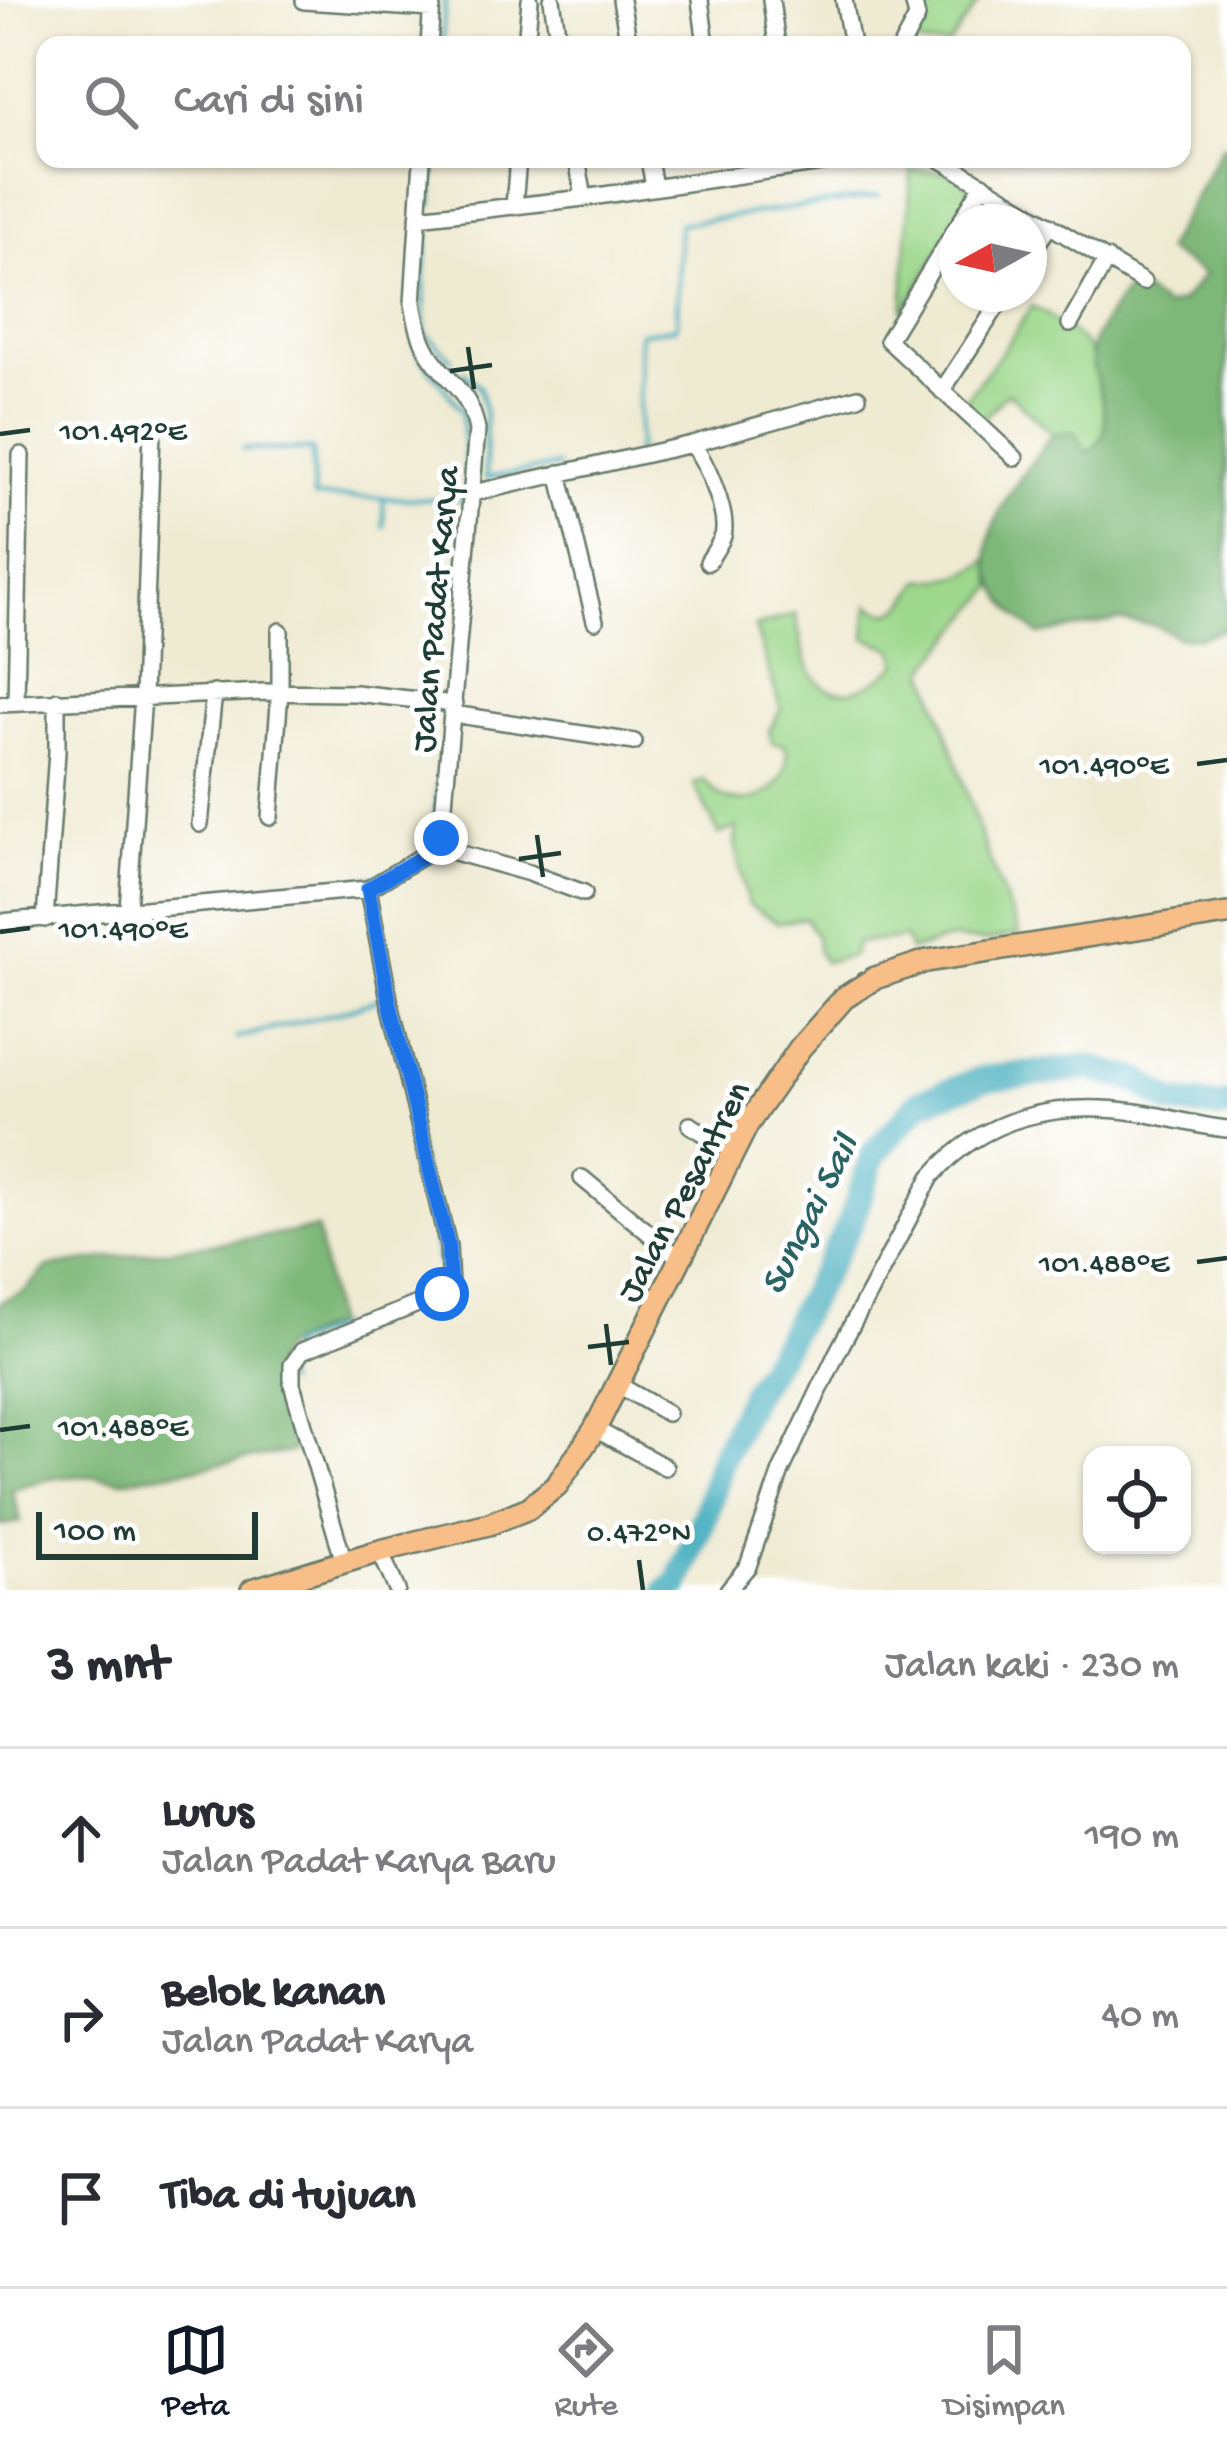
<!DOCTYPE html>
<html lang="id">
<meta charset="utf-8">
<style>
:root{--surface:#fff;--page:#f7f7f7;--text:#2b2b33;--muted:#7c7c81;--line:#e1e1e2;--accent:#111827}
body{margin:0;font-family:"Gochi Hand",sans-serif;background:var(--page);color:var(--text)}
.controls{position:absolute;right:36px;bottom:36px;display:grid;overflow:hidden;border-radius:24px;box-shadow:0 3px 9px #0004}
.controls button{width:108px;height:108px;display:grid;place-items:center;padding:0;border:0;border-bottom:3px solid var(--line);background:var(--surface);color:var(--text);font:60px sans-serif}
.compass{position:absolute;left:939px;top:204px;width:108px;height:108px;border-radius:50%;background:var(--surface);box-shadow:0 3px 9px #0004;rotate:262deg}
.scale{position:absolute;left:36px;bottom:30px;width:222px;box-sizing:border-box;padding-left:12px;border:6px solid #1f3d34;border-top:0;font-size:33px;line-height:42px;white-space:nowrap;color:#1f3d34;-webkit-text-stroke:9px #fff;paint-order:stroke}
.stop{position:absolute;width:36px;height:36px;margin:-27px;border:9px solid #1a73e8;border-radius:50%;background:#fff}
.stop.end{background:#1a73e8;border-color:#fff;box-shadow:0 3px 12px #0008}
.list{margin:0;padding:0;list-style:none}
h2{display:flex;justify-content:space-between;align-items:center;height:156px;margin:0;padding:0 48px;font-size:51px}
h2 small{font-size:39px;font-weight:400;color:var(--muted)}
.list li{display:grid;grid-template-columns:78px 1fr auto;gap:36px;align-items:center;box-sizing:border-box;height:180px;padding:0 48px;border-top:3px solid var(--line)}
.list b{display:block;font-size:45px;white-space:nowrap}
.list p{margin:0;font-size:39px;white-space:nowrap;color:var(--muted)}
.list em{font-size:39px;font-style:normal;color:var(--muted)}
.icon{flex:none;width:66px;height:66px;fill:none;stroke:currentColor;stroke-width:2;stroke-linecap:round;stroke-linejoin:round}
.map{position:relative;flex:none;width:1227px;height:1590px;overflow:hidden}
.search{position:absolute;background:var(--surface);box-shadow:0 3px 9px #0004;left:36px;right:36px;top:36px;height:132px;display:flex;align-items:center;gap:30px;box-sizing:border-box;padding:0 42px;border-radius:24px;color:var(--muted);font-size:45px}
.sheet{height:696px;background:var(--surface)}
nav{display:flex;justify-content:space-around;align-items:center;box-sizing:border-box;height:168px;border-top:3px solid var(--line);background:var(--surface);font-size:33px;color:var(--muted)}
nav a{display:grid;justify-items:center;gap:6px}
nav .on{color:var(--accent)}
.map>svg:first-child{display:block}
.green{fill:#9dd88c;stroke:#5e8a60;stroke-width:3}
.forest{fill:#7eb878;stroke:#4e7a56;stroke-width:3}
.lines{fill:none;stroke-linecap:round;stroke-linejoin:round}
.stream{stroke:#3caabb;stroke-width:4.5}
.river{stroke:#3caabb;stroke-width:27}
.minor-casing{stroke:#687a6b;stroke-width:20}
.major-casing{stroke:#687a6b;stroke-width:26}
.minor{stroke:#fff;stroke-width:15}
.major{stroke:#f7be87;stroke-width:21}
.route{stroke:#1a73e8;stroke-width:15}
.ticks{fill:none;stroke:#1f3d34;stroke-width:4.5}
.labels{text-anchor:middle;stroke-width:10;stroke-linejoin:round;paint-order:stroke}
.street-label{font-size:36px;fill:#1f3d34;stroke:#fff}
.water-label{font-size:39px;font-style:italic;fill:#296363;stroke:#fff}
.ticks-label{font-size:30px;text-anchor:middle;fill:#1f3d34;stroke:#fff;stroke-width:10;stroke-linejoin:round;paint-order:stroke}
</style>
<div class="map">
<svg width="1227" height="1590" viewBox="0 0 1227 1590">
<rect width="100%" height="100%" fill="#fff"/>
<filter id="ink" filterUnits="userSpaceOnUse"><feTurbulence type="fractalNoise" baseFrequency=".00833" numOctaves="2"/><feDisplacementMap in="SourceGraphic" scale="24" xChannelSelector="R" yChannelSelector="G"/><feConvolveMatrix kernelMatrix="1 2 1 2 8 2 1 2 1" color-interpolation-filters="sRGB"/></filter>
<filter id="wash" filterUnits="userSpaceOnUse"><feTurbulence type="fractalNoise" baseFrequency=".004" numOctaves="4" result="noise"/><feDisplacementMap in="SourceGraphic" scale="48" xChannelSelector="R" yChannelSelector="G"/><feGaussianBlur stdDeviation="2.7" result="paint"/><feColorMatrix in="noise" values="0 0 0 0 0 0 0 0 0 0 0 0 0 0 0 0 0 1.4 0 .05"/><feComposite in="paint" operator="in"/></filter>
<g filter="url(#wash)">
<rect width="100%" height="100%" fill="#efead2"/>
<path class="green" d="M 920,0 L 980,0 L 949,45 L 921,45 L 914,40 L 923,14 Z
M 911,170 L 955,173 L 973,193 L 903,312 Z
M 1032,306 C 1052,317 1072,330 1087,347 C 1097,358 1108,418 1105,433 C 1103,443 1095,449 1087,455 L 1075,432 L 1052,434 L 1008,392 L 980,422 L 963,403 L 1008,343 Z
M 989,559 L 994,587 L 926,669 L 986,851 L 1019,934 L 987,941 L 949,939 L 910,951 L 905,938 L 856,943 L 853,956 L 824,962 L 818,952 L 816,936 L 805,918 L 778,923 L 748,904 L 735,846 L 737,827 L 719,834 L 694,784 L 704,780 C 709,785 713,791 718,794 C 752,816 797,782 785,745 L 772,743 L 769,731 L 781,709 L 755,627 L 796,614 C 800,634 802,662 815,678 C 838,707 879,683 898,663 L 894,649 L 866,638 L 866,620 L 869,605 C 900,625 906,600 922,580 C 951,579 966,578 989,559 Z"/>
<path class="forest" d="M 1223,145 L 1227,148 L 1227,629 L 1199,637 L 1180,638 L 1155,625 L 1118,620 L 1039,635 C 947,562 998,509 1052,434 L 1075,432 L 1087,454 C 1127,426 1089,386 1092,349 C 1094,331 1120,300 1131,283 L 1166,307 L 1182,301 L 1204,275 L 1165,250 Z
M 317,1229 L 334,1324 L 283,1347 L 274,1363 L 271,1376 L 294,1451 L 125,1480 C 110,1480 97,1476 83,1476 C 59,1476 34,1481 12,1490 L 21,1522 L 0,1525 L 0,1302 L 25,1291 L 48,1267 Z"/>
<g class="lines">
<path class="stream" d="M 442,45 L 445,0
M 432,204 L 435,159
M 429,227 L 424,279 L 425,333 L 452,359
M 415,340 L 417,352 L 462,411 L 466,476
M 464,372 L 480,388 L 485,415 L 486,478 L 558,466
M 242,449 L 312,450 L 314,497 L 383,498
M 634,450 L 638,449 L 640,333 L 677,327 L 679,224 L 879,196
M 384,526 L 383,498 L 464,500
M 427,846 L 435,814 L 441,758
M 346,883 L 376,876
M 237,1038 L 339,1012 L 383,998
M 416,1143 L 443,1285
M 285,1383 L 282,1370 L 291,1345 L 350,1323"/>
<path class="river" d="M 668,1590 L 678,1584 L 706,1513 L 721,1460 L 751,1396 L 786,1340 L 850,1224 L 874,1154 L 920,1102 L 983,1079 L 1088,1068 L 1139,1081 L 1172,1103 L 1221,1107 L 1227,1105"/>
</g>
</g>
<g filter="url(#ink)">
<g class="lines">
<g class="minor-casing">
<path id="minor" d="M 552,0 L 559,45
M 621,0 L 629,45
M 700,0 L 706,45
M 771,0 L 777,45
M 844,0 L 852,45
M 304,1 L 432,9
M 429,45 L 432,3
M 526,45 L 530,0
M 902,45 L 917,17 L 913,0
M 577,159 L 584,198
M 649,159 L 654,187
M 940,159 L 1143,282
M 514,206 L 518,159
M 418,217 L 584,198 L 849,159
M 960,222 L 983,184
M 957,227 L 888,340 L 1015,458
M 1029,256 L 1050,225
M 1070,324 L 1107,259
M 942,391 L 1005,294
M 692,444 C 706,461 729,514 723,536 C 720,544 713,554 708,562
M 559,473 L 595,621
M 473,493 L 692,444 L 858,397
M 16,703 L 21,455
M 0,704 L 264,692 L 355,693 L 454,704
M 453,714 L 634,742
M 270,817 L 280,692 L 280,631
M 200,824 L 214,693
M 437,847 L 529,873 L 584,893
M 128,909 L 143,696 L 152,430
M 45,919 L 57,752 L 57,700
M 0,922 L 368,889 L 437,847 L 441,838 L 477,430 C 470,393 452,386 432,358 C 421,343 416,322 413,303 L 422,159
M 690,1125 L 733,1150
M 582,1178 L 678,1257
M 617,1384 L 667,1413
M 595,1429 L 665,1467
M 380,1551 L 397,1590
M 344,1562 L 292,1384 L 292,1365 L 302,1351 L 442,1294 L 450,1286 L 448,1246 L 389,999 L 368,889
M 728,1590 L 748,1566 L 781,1471 L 837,1353 L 931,1177 C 983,1116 1058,1101 1135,1112 C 1166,1116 1196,1126 1227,1129"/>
</g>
<g class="major-casing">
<path id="major" d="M 252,1590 L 380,1551 L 489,1524 L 529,1508 L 557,1485 L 595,1429 L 747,1125 L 800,1048 L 844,998 L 875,978 L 927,961 L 1227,914"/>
</g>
<use href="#minor" class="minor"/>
<use href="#major" class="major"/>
</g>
</g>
<g class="lines" filter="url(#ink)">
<path class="route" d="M 441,838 L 437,848 L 368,889 L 389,999 L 448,1246 L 450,1286 L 442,1294"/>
</g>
<path class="ticks" d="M 468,347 L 474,389M 450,371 L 492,365M 0,434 L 30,430M 1197,764 L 1227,760M 537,835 L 543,877M 519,859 L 561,853M 0,932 L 30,928M 1197,1262 L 1227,1258M 606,1324 L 611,1365M 588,1347 L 629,1342M 0,1430 L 30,1426M 639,1560 L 643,1590"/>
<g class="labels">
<g class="street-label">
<text transform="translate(432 609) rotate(-85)" y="13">Jalan Padat Karya</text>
<text transform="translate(681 1190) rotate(-62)" y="13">Jalan Pesantren</text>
</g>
<g class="water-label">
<text transform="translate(806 1213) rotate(-63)" y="14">Sungai Sail</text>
</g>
</g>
<g class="ticks-label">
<text x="123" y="440">101.492°E</text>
<text x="1104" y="774">101.490°E</text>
<text x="123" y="938">101.490°E</text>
<text x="1104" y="1272">101.488°E</text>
<text x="123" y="1436">101.488°E</text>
<text x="639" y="1541">0.472°N</text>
</g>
</svg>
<div class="controls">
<button><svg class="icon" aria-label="locate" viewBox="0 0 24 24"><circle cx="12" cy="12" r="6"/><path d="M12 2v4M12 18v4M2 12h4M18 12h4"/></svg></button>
</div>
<svg class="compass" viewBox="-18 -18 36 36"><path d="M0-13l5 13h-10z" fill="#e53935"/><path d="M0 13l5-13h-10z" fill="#7c7c81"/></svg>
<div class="scale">100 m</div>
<div class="stop" style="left:442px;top:1294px"></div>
<div class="stop end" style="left:441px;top:838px"></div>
<div class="search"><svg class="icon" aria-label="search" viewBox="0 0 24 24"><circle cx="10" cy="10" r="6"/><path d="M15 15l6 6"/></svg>Cari di sini</div>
</div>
<section class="sheet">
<h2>3 mnt<small>Jalan kaki · 230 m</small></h2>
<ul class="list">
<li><svg class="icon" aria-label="ahead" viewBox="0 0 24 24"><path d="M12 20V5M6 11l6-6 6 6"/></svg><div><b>Lurus</b><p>Jalan Padat Karya Baru</p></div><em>190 m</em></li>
<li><svg class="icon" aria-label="right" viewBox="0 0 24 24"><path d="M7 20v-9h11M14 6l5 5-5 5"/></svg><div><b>Belok kanan</b><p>Jalan Padat Karya</p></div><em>40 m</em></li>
<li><svg class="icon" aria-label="arrive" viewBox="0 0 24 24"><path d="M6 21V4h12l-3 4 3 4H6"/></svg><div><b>Tiba di tujuan</b></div></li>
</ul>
</section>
<nav>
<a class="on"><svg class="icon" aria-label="map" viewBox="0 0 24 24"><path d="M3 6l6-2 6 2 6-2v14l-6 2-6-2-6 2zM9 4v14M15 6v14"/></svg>Peta</a>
<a><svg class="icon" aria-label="directions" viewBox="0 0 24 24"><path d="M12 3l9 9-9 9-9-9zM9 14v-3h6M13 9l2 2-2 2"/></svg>Rute</a>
<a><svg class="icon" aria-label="saved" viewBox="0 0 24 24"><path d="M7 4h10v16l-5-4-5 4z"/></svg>Disimpan</a>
</nav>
